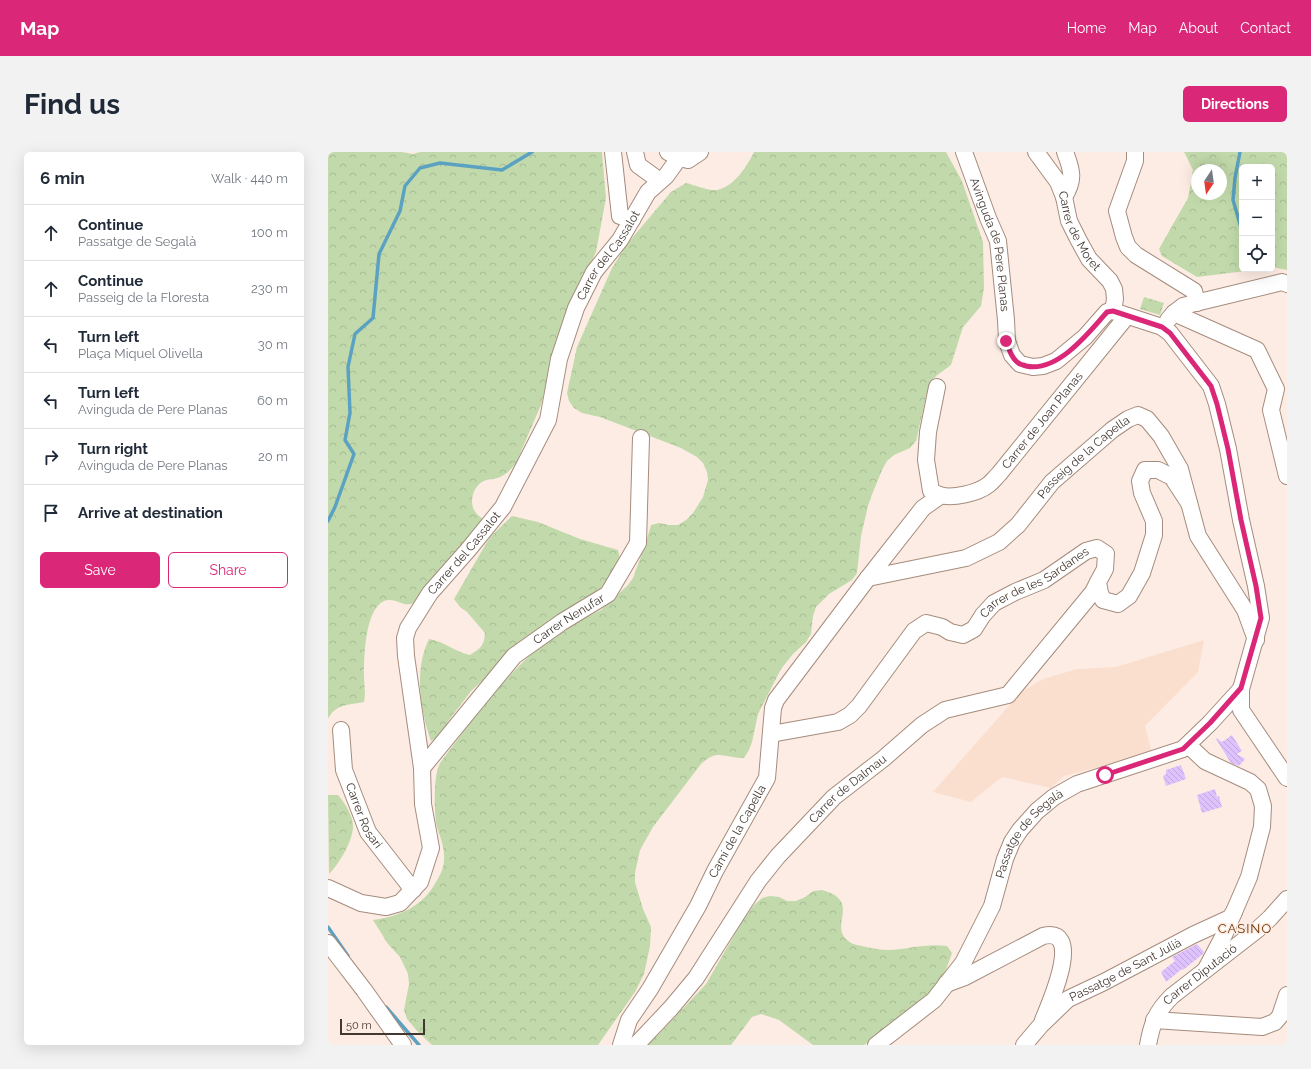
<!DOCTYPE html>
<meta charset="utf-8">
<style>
:root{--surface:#fff;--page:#f2f2f3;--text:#1f2937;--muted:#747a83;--line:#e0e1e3;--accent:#db2777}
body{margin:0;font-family:Raleway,sans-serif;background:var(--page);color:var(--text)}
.controls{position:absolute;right:12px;top:12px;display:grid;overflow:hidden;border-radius:6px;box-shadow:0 4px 16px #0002}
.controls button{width:36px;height:36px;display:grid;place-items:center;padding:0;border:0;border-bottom:1px solid var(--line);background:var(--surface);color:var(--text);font:20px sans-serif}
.compass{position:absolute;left:863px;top:12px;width:36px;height:36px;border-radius:50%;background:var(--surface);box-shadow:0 4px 16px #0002;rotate:193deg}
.scale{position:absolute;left:12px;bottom:10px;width:85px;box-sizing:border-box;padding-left:4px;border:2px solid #423731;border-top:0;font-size:11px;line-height:14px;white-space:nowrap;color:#423731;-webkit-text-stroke:3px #fdece3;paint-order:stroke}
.stop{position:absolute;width:12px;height:12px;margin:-9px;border:3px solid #db2777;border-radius:50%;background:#fff}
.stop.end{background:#db2777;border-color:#fff;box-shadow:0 1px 4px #0008}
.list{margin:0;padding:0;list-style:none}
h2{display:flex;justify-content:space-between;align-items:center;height:52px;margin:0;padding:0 16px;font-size:17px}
h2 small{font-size:13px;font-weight:400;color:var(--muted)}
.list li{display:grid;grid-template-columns:26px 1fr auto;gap:12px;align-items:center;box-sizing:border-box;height:56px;padding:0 16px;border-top:1px solid var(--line)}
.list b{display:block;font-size:15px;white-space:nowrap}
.list p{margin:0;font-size:13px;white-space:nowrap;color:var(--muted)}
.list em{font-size:13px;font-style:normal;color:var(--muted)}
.actions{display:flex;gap:8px;padding:12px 16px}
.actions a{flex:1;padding:9px 0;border:1px solid var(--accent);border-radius:6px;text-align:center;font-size:14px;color:var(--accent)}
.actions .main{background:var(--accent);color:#fff}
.icon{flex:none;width:22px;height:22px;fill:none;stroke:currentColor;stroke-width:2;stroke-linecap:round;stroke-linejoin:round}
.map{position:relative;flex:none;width:959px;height:893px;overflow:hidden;border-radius:6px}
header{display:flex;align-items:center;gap:24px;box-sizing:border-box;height:56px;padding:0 20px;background:var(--accent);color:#fff}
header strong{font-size:19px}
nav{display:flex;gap:22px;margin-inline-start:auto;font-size:14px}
.intro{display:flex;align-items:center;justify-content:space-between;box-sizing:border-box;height:96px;padding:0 24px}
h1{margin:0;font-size:28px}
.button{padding:10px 18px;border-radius:6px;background:var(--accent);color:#fff;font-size:14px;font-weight:700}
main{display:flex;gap:24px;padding:0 24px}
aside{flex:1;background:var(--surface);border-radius:6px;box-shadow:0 4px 16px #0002}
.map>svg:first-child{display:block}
.built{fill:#fadfce}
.forest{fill:url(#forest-crowns);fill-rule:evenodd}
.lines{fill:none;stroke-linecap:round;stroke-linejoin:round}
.stream{stroke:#5ba2c2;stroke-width:3.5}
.building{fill:url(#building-back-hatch)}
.minor-casing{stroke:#a58c7d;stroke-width:18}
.minor{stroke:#fff;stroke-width:16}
.route{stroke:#db2777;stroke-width:5}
.labels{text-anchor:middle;stroke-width:3;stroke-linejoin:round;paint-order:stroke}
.street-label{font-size:12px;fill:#423731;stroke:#fdece3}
.neighbourhood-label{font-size:13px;letter-spacing:1px;fill:#6e3201;stroke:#fdece3}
</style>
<header>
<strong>Map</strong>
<nav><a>Home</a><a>Map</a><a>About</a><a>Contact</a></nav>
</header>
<div class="intro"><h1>Find us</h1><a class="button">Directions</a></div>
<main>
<aside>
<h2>6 min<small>Walk · 440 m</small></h2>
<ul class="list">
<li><svg class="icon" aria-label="ahead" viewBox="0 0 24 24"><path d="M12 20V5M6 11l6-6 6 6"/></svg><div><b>Continue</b><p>Passatge de Segalà</p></div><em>100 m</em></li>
<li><svg class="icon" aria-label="ahead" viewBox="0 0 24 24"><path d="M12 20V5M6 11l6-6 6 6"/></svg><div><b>Continue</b><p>Passeig de la Floresta</p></div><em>230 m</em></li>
<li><svg class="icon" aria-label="left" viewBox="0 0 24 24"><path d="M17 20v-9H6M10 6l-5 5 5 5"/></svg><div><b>Turn left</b><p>Plaça Miquel Olivella</p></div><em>30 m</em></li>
<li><svg class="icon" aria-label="left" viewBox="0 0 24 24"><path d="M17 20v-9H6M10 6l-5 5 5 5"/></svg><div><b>Turn left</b><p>Avinguda de Pere Planas</p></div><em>60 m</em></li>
<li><svg class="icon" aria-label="right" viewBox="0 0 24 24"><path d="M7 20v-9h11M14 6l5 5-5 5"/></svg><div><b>Turn right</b><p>Avinguda de Pere Planas</p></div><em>20 m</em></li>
<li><svg class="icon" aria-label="arrive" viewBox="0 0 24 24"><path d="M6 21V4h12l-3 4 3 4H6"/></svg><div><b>Arrive at destination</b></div></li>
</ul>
<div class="actions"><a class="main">Save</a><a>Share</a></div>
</aside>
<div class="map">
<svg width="959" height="893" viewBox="0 0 959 893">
<defs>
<pattern id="forest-crowns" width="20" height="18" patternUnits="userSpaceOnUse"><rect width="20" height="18" fill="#c2daab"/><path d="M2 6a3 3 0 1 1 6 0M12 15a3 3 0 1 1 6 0" fill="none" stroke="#a8bc94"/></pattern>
<pattern id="building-back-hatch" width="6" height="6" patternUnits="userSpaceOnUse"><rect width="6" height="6" fill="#dec2fd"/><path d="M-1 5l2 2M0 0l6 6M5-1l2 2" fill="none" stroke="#c0a7d9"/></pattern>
</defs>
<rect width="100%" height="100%" fill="#fdece3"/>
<path class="built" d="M 876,488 L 870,520 L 817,574 L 824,601 L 736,624 L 723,636 L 674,625 L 643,650 L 605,640 L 693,540 L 715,527 L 749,517 L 788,515 Z"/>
<path class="forest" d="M 0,0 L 74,0 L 85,2 L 92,0 L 274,0 L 278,46 L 268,100 L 229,186 L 213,253 L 188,311 C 184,316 180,321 174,324 C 168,328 162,326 156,329 C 146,333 141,348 146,358 C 148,362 152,365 155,367 L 91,447 C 89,449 86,452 83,452 C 74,454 66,445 56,449 C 37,458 36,504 36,523 C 36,533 38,540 36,550 C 21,553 7,552 0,567 Z
M 426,0 L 618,0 L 634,29 L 655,90 L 656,136 L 653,154 L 635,175 L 623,213 L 608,224 L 603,232 L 599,241 L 588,289 L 582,296 L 566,303 L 559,309 L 554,318 L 543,345 L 540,354 L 533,384 L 529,421 L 524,428 L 501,442 L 488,455 L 485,464 L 483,482 L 478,490 L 465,502 L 453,517 L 430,562 L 424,590 L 421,598 L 416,606 C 395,606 390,596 373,612 L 325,675 L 312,698 L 307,721 L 307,730 L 315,757 L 323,775 L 322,794 L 316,822 L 307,840 L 270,893 L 104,893 L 90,880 L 79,867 L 76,858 L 81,832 L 80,822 L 72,805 L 60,792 L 45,768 C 72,764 94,755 108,730 C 112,724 116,715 116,708 C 117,696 112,685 109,675 C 106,663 106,631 109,620 C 109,617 111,614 112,611 L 152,557 L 169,536 L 209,496 L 257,466 L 273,458 L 300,433 L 305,426 L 318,390 L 323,373 L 331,371 L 341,373 L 350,373 L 358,368 L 365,361 L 375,345 L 380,328 L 379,320 L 375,311 L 369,305 L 353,296 L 272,265 L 254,261 L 246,256 L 241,249 L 239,241 L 249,195 L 284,116 L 299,92 L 343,40 L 358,31 C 367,33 380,39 389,38 C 406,35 419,14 426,0 Z
M 856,0 L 959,0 L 959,118 L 944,115 L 944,15 L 914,15 L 914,117 L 934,117 L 869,125 L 834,104 L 831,97 L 860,46 L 865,18 ZM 869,18 L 893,18 L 893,42 L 869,42 Z
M 816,145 L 836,151 L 832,163 L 812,157 Z
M 184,364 L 210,370 L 252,387 L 290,398 L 292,406 L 284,422 L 267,444 L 178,508 L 144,538 L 121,568 L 111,584 L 103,589 C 92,558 86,517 101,487 C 116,489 127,500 142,503 C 153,496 156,494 157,481 L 139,460 L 132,455 L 126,447 L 159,390 L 164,383 Z
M 0,643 L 10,643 C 17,651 25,664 25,674 C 25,689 11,712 1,722 Z
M 494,738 C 534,749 501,772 519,788 C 523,792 529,793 534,794 C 543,796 552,798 561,798 C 581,797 599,791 619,794 L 624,801 L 618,818 L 602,840 L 590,854 L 577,865 L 536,893 L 485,893 L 451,868 L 433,862 L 424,865 L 403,893 L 318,893 L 331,882 L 378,832 L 415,768 L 426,753 L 434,746 L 442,744 L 451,745 L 459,749 L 468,749 L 477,745 L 485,739 Z"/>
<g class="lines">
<path class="stream" d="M 912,0 L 907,26 L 905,48 L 914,79
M 0,369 L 7,355 L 26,302 L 17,288 L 22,261 L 20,215 L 27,182 L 45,166 L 51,102 L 72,59 L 77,34 L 92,16 L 112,11 L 174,18 L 204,0
M 0,775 L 20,804
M 58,855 L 91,893"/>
</g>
<path class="building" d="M 904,583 L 914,599 L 909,602 L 917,607 L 911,614 L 903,611 L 888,587 L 889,586 L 894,590 Z
M 853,613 L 858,627 L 838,634 L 835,624 L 838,622 L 838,618 Z
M 887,637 L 889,645 L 891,644 L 894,655 L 874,661 L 869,643 Z
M 869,792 L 876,800 L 875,802 L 855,818 L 854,817 L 838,830 L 833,820 L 847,809 L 844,805 Z"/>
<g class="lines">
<g class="minor-casing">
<g id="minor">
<path d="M 285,0 L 292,64 L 304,68"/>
<path d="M 307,0 L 310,13 L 332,29"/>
<path d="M 340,0 L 351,6 L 360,8 L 372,0"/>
<path id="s1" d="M 636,0 L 660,66 L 670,89 L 678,168 L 679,189 L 684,203 L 692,212 L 705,215 L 715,214 L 728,209 L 757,185 L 779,160 L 785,159 L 834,175 L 842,181 L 883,234 L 889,252 L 900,297 L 913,368 L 928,434 L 933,466 L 913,537 L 913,558 L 959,626"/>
<path id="s2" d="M 708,0 L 730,30 L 736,45 L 741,69 L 750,87 L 761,107 L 782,129 L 786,137 L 787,147 L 785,159"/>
<path d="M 807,0 L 807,9 L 789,59 L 796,85 L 800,95 L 808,103 L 866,139 L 869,151"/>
<path d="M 736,45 C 747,28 744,18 737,0"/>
<path d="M 846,161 L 929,198 L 948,237 L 943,258 L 959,324"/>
<path d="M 840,168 L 846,161 L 855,154 L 954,130 L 959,132"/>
<path id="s3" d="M 609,235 L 600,280 L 598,308 L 603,339 C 606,341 609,342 612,343 C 624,347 650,341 660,333 C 664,330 667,326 671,322 L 799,164"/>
<path id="s4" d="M 540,426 L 638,406 L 671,390 L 690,373 L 724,330 L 784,278 L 800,267 L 810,263 L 819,267 L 833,284 L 852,317 L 870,384 L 917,458 L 928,488"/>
<path id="s5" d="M 13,578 L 16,618 L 40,680 L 85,738"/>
<path id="s6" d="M 443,582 L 510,570 L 522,563 L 531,554 L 586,479 L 598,471 L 614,475 L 622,480 L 635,483 L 646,477 L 655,463 L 666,451 L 687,440 L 716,428 L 758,399 L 769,396 L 778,402 L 777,417 L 770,430 L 772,441 L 775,448 L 790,452 L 801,444 L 814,421 L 826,383 L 826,369 L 814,341 L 812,329 L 817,318 L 830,318 L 844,325 L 861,351"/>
<path d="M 860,593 L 877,609 L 922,630 L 930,637 L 935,654 L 934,675 L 921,725 L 896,783 L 878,817"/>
<path id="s7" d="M 94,616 L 186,504 L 234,470 L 280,442 L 310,391 L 313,286"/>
<path id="s8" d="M 0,736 L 33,751 L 58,755 L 72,751 L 92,730 L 103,696 L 95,652 L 94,616 L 78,504 L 77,486 L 80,476 L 102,441 L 140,398 L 175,355 L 220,268 L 231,207 L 248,156 L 266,120 L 292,88 L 320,40 L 338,24 L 351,6"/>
<path d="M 0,791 L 36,838 L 75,893"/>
<path d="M 618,832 L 637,825 L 715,784 C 757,774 721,853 715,868"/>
<path d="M 826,868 L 934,875 L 947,870 L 952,864 L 959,843"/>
<path id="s9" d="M 293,893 L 301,868 L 322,837 L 370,754 L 387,719 L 439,626 L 445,556 L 448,548 L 540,426 L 595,356 L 612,344"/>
<path id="s10" d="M 308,893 L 343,856 L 368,826 L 430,729 L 450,704 L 506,645 L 555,607 L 594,573 L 617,558 L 680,543 L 765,440 L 770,430"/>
<path id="s11" d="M 548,893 L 606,848 L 635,811 L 664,754 L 677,707 L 684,690 L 692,678 L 709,659 L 726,645 L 749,632 L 855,597 L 882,571 L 913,537"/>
<path id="s12" d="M 696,893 L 713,873 L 740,847 L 776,830 L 865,783 L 902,766 L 906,760"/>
<path id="s13" d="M 820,893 C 824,871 828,860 844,844 L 929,778 L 942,766 L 959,747"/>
</g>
</g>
<use href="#minor" class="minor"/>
</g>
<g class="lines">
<path class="route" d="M 678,189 C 681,197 684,208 692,212 C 694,213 696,213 698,214 C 729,221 761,181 779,160 L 785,159 L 834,175 L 842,181 L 883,234 L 889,252 L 900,297 L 913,368 L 928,434 L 933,466 L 913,536 L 882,571 L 855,597 L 777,623"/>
</g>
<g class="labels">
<g class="street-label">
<text dy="4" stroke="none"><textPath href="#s2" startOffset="91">Carrer de Moret</textPath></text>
<text dy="4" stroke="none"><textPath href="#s1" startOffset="97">Avinguda de Pere Planas</textPath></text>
<text dy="4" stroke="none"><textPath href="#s8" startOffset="793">Carrer del Cassalot</textPath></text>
<text dy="4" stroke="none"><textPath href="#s3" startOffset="250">Carrer de Joan Planas</textPath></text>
<text dy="4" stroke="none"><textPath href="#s4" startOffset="257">Passeig de la Capella</textPath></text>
<text dy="4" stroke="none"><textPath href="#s8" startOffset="457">Carrer del Cassalot</textPath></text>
<text dy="4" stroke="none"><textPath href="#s6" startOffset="332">Carrer de les Sardanes</textPath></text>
<text dy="4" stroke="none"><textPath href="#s7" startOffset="211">Carrer Nenufar</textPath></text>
<text dy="4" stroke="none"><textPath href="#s10" startOffset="334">Carrer de Dalmau</textPath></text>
<text dy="4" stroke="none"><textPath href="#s5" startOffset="90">Carrer Rosari</textPath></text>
<text dy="4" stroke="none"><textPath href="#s9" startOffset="244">Camí de la Capella</textPath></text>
<text dy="4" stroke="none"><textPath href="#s11" startOffset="268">Passatge de Segalà</textPath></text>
<text dy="4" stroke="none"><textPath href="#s12" startOffset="128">Passatge de Sant Julià</textPath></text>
<text dy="4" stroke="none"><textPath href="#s13" startOffset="91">Carrer Diputació</textPath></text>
</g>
<g class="neighbourhood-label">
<text x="917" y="781">CASINO</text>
</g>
</g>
</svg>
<div class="controls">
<button>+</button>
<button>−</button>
<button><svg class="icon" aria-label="locate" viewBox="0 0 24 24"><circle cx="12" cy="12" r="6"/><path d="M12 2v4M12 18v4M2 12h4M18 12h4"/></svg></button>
</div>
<svg class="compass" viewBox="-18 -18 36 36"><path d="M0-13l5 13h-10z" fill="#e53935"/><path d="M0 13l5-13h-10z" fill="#747a83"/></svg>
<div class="scale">50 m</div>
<div class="stop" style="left:777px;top:623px"></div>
<div class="stop end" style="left:678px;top:189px"></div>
</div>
</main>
